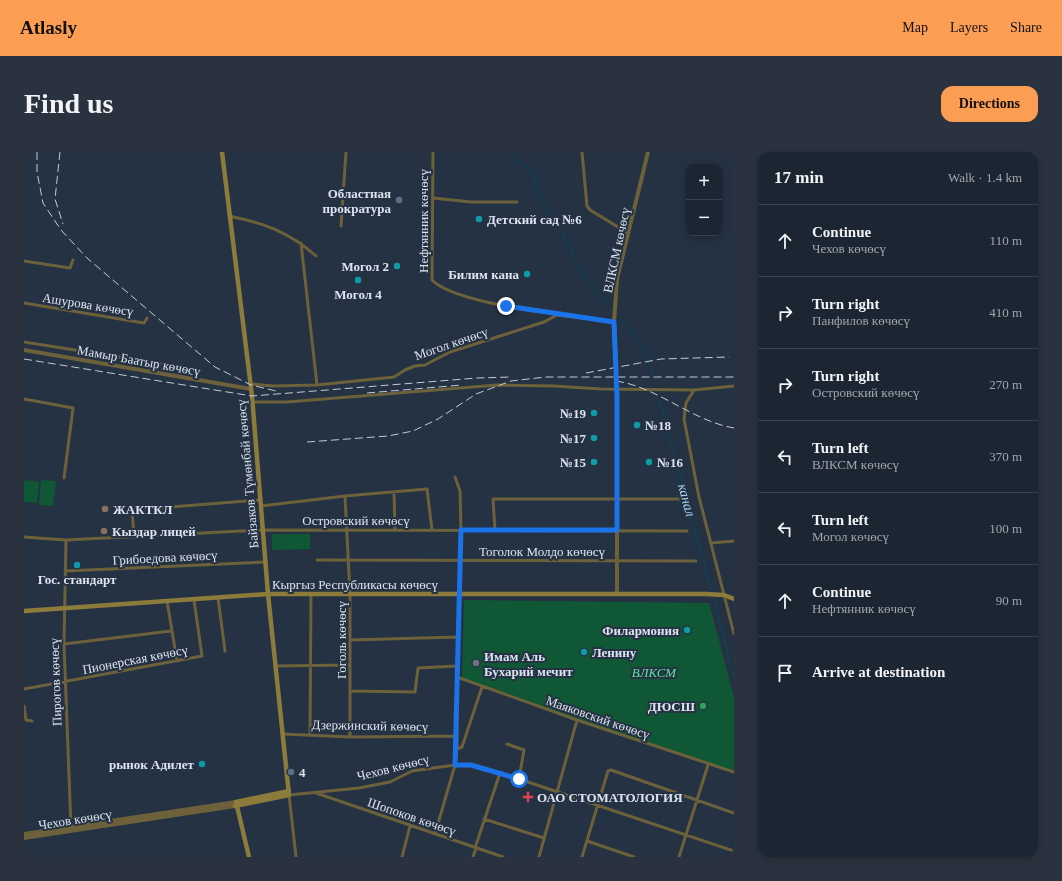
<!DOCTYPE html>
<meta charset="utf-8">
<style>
:root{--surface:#1c2632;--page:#29323e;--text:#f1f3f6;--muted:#a0a5ac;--line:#3a434d;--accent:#fc9d54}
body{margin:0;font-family:Georgia,serif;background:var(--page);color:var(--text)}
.controls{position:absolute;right:12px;top:12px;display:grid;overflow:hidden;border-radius:8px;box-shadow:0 2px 10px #0003}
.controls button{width:36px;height:36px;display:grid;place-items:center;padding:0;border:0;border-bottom:1px solid var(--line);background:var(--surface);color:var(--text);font:20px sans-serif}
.stop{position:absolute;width:12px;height:12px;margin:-9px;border:3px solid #1a73e8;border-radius:50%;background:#fff}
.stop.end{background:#1a73e8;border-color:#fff;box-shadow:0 1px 4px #0008}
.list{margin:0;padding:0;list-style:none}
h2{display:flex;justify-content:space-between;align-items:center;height:52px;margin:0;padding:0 16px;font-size:17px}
h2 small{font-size:13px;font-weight:400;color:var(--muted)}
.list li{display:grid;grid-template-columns:26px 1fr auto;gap:12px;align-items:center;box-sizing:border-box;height:72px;padding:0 16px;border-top:1px solid var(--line)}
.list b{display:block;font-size:15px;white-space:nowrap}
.list p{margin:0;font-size:13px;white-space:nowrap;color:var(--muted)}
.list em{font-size:13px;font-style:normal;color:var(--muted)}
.icon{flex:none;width:22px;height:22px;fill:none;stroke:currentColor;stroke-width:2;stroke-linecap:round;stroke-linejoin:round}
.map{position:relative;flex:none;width:710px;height:705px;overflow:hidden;border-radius:12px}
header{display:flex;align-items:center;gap:24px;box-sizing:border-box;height:56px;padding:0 20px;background:var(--accent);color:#111}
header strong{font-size:19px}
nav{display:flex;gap:22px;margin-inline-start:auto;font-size:14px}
.intro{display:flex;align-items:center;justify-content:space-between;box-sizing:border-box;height:96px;padding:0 24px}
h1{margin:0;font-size:28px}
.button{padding:10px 18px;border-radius:12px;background:var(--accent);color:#111;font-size:14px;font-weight:700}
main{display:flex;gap:24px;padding:0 24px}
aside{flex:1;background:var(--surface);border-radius:12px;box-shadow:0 2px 10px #0003}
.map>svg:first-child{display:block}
.green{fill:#0f5735}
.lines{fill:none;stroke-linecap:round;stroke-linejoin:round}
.stream{stroke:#034a65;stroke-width:1}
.minor{stroke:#6c613a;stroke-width:3}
.tertiary{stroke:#6c613a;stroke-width:4}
.secondary{stroke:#8d7b3b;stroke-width:4.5}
.rail{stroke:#c2cbd7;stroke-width:1;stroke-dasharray:8 4;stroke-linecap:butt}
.route{stroke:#1a73e8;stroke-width:5}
.service-dot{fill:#5c6f8a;stroke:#253243;stroke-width:1.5}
.culture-dot{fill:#0f9aa8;stroke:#253243;stroke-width:1.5}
.education-dot{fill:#8d6e63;stroke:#253243;stroke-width:1.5}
.worship-dot{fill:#6b7280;stroke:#253243;stroke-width:1.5}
.leisure-dot{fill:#2e9e5b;stroke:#253243;stroke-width:1.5}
.health-dot{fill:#e0444e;stroke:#253243;stroke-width:1.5}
.labels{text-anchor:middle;stroke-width:4;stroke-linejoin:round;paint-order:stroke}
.poi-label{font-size:13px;font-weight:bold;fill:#dbe4ef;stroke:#253243;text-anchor:end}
.street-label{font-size:13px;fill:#dbe4ef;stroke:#253243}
.park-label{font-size:13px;font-style:italic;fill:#5ee59d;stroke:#253243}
.water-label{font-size:14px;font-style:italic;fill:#a7d9f3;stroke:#253243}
</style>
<header>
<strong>Atlasly</strong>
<nav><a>Map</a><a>Layers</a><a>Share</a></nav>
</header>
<div class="intro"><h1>Find us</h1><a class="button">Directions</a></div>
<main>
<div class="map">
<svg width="710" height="705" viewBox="0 0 710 705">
<rect width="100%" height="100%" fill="#253243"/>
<path class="green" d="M 0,328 L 15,330 L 13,351 L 0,350 Z
M 17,328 L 32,329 L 29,354 L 15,353 Z
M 248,382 L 286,382 L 286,397 L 248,398 Z
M 440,448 L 685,451 L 710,545 L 710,619 L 671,608 L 438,526 Z"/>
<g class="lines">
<path class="stream" d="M 486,0 L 491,8 L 501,13 L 506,18 L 511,28 L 513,42 L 537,78 L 554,113 L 583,154
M 597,168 C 616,182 621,202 629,223
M 636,248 L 688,441
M 690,446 L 710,527"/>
<path class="minor" d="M 409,0 L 408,128 C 426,147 505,159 532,162
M 558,0 L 563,54 L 566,58 L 604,81
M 409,46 L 447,50 L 493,50
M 205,64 C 240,71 265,80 292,104
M 317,74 L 322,0
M 277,91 L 293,233
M 0,109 L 46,116 L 49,108
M 0,151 L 120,171 L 123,166
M 0,190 L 139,212
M 227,232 L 249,234 L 293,233 L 370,225 L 381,218 L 391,214 L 401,213 L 426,200 L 520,170 L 533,163 L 590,170
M 710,234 L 670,238 L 662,251 L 660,267 L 675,345 L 710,482
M 0,247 L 49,256 L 40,326
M 229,250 L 263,250 L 473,233 L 530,234 L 577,237 L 670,238
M 370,340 L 371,378
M 321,344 L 326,442 L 326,585
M 237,354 L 321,344 L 403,337 L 408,378
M 471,378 L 469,347 L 655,347
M 0,385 L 42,388 L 239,378 L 663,379
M 110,385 L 108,358 L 236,348
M 42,388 L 40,492 L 47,676
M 687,391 L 710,389
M 293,408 L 672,409
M 41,419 L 242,410
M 194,446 L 201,499
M 143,449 L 153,509
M 326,488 L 434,485
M 40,492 L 147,479
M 251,514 L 326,513
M 433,525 L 553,568 L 710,620
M 0,537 L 178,504 L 170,448
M 327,539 L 391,540 L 394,516 L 433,514
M 0,554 L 2,568 L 8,569
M 259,582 L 326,585 L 432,584
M 286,583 L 287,442
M 483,592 L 500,598 L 495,627
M 433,597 L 438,595 L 458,535
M 292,641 L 479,705
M 460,667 L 520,686
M 411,682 L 431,613 L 433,597 L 433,514 L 437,378 L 436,339 L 431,325
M 563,689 L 610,705
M 451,696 L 476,621
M 272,705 L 265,643 L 335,636 L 366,630 L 388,619 L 431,613 L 447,613 L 495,627 L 710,699
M 378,705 L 386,674
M 449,705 L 452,696
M 515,705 L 553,568
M 558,705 L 584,619 L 587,618 L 710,661
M 655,705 L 684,613"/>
<path class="tertiary" d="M 0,198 L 227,237
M 593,442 L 593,244 L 590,170 L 593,127 L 624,0
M 0,682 L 212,650
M 0,686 L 211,654"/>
<path class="secondary" d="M 198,0 L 228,244 L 244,442 L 265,643 L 211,654
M 0,459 L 244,442 L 682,442 L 700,443 L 710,447
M 225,705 L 212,650 L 265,639"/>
<path class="rail" d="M 13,0 L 13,20 L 19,51 L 37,78 L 63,106 L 191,215 L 227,233 L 252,239
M 36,0 L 31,47 L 39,72
M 0,207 L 228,244 L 453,226 L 487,225
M 562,221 L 637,207 L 705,205
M 592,229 C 634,235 668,269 710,276
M 343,241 L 438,233
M 283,290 L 364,284 L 389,279 L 414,267 L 452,242 L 487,229 L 522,225 L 710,225"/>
</g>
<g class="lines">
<path class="route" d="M 482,154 L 590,170 L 593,244 L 593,378 L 437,378 L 431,613 L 447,613 L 495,627"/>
</g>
<g class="service-dot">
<circle cx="375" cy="48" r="4"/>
<circle cx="267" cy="620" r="4"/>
</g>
<g class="culture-dot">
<circle cx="455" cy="67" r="4"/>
<circle cx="373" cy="114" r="4"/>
<circle cx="503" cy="122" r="4"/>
<circle cx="334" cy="128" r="4"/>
<circle cx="570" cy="261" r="4"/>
<circle cx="613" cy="273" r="4"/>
<circle cx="570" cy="286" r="4"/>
<circle cx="570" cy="310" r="4"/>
<circle cx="625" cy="310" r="4"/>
<circle cx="53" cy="413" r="4"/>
<circle cx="663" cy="478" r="4"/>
<circle cx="560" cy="500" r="4"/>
<circle cx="178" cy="612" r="4"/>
</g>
<g class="education-dot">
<circle cx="81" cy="357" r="4"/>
<circle cx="80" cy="379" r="4"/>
</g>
<circle class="worship-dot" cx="452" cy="511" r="4"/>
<circle class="leisure-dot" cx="679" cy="554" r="4"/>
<path class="health-dot" d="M502 639h4v4h4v4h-4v4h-4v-4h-4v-4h4z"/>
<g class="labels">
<g class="poi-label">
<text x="367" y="46">Областная<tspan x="367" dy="15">прократура</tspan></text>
<text x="463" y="72" text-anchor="start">Детский сад №6</text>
<text x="365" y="119">Могол 2</text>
<text x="495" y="127">Билим кана</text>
<text x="334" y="147" text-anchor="middle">Могол 4</text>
<text x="562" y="266">№19</text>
<text x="621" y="278" text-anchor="start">№18</text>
<text x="562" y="291">№17</text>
<text x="562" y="315">№15</text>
<text x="633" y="315" text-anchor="start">№16</text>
<text x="89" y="362" text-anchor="start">ЖАКТКЛ</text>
<text x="88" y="384" text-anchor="start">Кыздар лицей</text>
<text x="53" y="432" text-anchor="middle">Гос. стандарт</text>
<text x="655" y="483">Филармония</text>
<text x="568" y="505" text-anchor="start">Ленину</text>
<text x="460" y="509" text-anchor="start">Имам Аль<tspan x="460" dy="15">Бухарий мечит</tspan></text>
<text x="671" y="559">ДЮСШ</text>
<text x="170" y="617">рынок Адилет</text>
<text x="275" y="625" text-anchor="start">4</text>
<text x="513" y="650" text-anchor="start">ОАО СТОМАТОЛОГИЯ</text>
</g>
<g class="street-label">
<text transform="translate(399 69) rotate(-90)" y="5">Нефтянник көчөсү</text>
<text transform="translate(592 98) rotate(-78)" y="5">ВЛКСМ көчөсү</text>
<text transform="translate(64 152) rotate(9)" y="5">Ашурова көчөсү</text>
<text transform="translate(427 191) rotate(-19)" y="5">Могол көчөсү</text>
<text transform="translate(115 208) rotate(10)" y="5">Мамыр Баатыр көчөсү</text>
<text transform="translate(223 322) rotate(-95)" y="5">Байзаков Түмөнбай көчөсү</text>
<text x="332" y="373">Островский көчөсү</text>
<text x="518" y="404">Тоголок Молдо көчөсү</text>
<text transform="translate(141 405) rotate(-3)" y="5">Грибоедова көчөсү</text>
<text x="331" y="437">Кыргыз Республикасы көчөсү</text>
<text transform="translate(317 488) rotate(-90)" y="5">Гоголь көчөсү</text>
<text transform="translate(111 507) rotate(-11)" y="5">Пионерская көчөсү</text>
<text transform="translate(31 530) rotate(-92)" y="5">Пирогов көчөсү</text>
<text transform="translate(574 565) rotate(19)" y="5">Маяковский көчөсү</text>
<text transform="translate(346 573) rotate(1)" y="5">Дзержинский көчөсү</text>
<text transform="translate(369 615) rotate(-14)" y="5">Чехов көчөсү</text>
<text transform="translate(388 664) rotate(19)" y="5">Шопоков көчөсү</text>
<text transform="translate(51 667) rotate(-9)" y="5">Чехов көчөсү</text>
</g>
<g class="park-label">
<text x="630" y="525">ВЛКСМ</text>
</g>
<g class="water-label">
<text transform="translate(663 348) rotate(75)" y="5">канал</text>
</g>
</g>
</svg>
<div class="controls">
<button>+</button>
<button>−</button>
</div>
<div class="stop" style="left:495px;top:627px"></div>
<div class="stop end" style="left:482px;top:154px"></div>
</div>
<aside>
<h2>17 min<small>Walk · 1.4 km</small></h2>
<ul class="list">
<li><svg class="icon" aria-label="ahead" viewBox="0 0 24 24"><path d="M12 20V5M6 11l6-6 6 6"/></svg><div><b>Continue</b><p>Чехов көчөсү</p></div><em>110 m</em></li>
<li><svg class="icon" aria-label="right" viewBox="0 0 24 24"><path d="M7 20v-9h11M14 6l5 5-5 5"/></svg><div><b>Turn right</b><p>Панфилов көчөсү</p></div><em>410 m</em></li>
<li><svg class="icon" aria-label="right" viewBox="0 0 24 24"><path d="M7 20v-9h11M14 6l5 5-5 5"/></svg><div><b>Turn right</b><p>Островский көчөсү</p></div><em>270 m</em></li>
<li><svg class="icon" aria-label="left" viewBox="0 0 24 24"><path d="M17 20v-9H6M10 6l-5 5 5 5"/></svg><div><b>Turn left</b><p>ВЛКСМ көчөсү</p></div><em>370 m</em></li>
<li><svg class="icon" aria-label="left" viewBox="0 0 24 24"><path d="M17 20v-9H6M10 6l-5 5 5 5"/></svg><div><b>Turn left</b><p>Могол көчөсү</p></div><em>100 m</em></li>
<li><svg class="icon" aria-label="ahead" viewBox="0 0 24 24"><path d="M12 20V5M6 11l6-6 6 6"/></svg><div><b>Continue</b><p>Нефтянник көчөсү</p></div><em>90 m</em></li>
<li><svg class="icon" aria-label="arrive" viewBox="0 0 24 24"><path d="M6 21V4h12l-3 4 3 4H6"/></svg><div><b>Arrive at destination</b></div></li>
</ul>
</aside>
</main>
